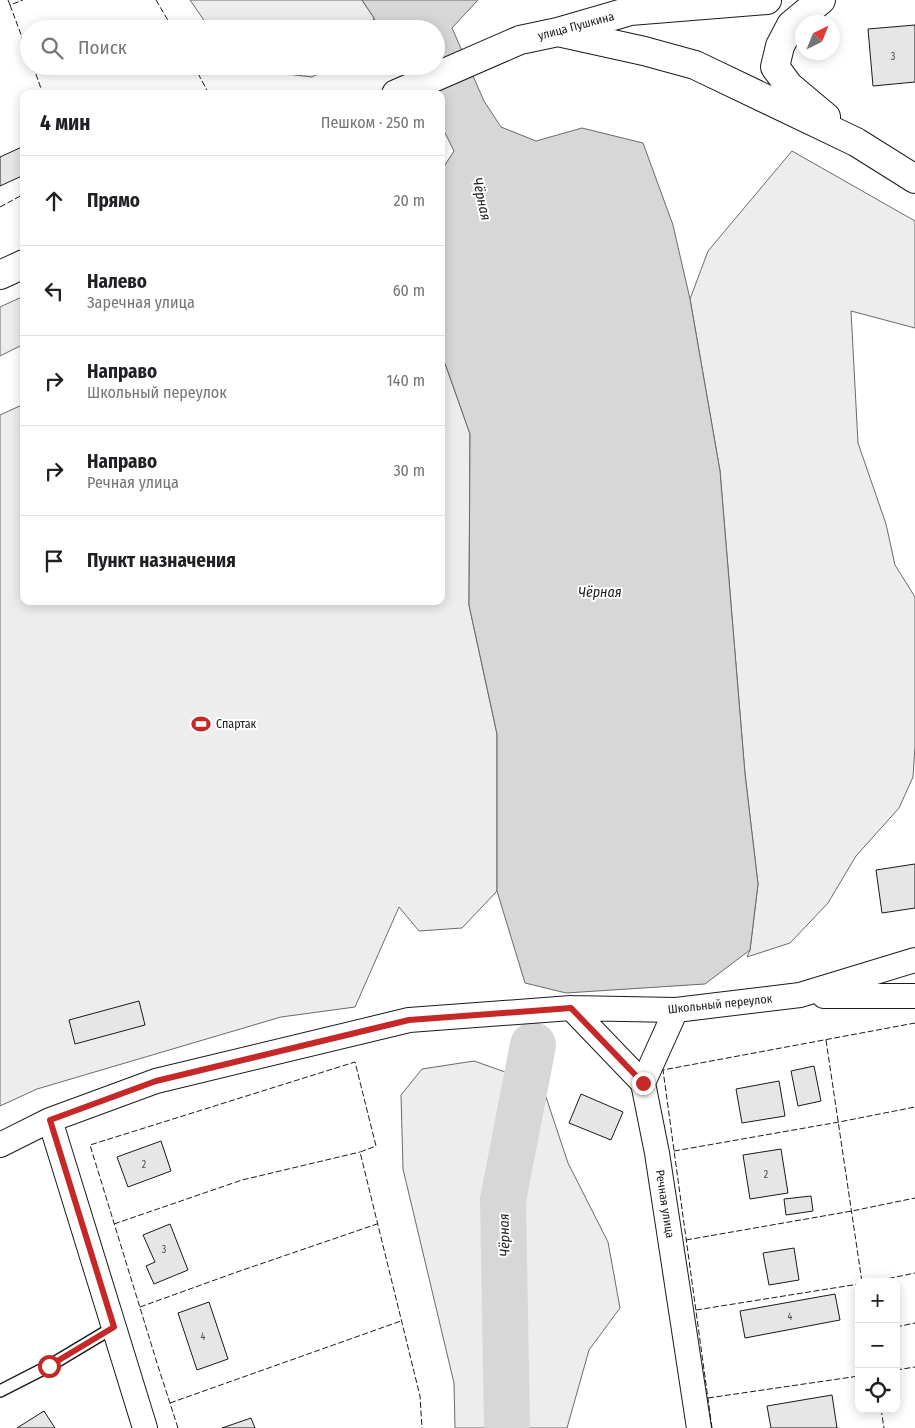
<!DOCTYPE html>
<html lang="ru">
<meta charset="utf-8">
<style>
:root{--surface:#fff;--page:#f6f6f6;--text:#202124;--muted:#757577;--line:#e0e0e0}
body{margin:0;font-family:"Fira Sans Condensed",sans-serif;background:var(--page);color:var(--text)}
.controls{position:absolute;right:15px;bottom:15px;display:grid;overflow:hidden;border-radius:10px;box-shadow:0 2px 12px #0003}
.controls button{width:45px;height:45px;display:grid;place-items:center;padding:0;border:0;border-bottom:1px solid var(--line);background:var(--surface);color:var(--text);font:25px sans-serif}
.compass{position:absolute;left:795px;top:15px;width:45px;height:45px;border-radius:50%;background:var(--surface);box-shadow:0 2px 12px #0003;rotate:43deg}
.stop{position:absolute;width:15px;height:15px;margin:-11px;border:4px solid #c62828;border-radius:50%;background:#fff}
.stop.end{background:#c62828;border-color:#fff;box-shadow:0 1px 5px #0008}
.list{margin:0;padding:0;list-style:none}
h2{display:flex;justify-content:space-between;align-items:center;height:65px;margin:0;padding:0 20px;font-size:21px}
h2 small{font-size:16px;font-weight:400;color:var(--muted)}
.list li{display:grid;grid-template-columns:32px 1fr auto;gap:15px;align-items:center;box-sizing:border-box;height:90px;padding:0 20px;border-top:1px solid var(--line)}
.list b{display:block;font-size:19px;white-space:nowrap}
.list p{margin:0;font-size:16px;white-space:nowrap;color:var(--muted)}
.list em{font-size:16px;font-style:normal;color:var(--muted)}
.icon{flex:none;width:28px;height:28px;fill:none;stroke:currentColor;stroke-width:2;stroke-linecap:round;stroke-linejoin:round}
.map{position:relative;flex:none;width:915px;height:1428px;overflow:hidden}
.search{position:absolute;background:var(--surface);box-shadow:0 2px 12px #0003;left:20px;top:20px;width:425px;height:55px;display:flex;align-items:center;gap:12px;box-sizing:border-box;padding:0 18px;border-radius:28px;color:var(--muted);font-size:19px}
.panel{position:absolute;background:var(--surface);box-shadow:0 2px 12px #0003;left:20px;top:90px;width:425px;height:515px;border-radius:10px}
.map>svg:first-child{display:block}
.built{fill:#ededed;stroke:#6a6a6a}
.water{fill:#d7d7d7;stroke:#6a6a6a}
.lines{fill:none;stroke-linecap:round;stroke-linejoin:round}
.river{stroke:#d7d7d7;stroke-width:46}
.building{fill:#e6e6e6;stroke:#1a1a1a}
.service-casing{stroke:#1a1a1a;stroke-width:14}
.minor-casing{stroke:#1a1a1a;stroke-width:26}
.secondary-casing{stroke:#1a1a1a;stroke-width:30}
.service{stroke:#fff;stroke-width:11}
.minor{stroke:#fff;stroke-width:24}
.secondary{stroke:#fff;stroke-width:28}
.fence{stroke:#1a1a1a;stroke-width:1;stroke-dasharray:6 2.5;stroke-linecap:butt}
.route{stroke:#c62828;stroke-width:6}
.labels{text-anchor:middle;stroke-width:4;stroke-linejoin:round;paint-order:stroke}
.number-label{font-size:10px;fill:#4d4d4d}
.street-label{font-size:12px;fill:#1a1a1a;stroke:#fff}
.poi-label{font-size:12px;fill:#1a1a1a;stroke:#fff;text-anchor:start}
.water-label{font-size:14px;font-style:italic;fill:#1a1a1a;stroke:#fff}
</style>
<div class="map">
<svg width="915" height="1428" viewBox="0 0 915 1428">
<rect width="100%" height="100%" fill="#fff"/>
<path class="built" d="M 190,0 L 362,0 L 374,18 L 370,29 L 210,29 Z
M 254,66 L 333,66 L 312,77 L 261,71 Z
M 792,151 L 915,221 L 915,328 L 851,311 L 858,443 L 886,524 L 895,565 L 915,597 L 915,746 L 913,777 L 899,808 L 856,856 L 828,903 L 790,943 L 747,957 L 750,950 L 758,884 L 745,774 L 720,471 L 690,299 L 708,251 Z
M 24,296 L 24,344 L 0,356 L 0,307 Z
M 441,352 L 470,434 L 469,605 L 497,734 L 497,891 L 462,928 L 419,931 L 399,907 L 355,1007 L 281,1017 L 37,1089 L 0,1106 L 0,415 L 24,404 L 24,601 L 441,601 Z
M 474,1061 L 542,1085 L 568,1163 L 608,1242 L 620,1308 L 589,1350 L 567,1428 L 455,1428 L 454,1383 L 403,1169 L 401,1095 L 422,1069 Z"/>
<path class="water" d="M 362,0 L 478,0 L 452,28 L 484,101 L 501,127 L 536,141 L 582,128 L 643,143 L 673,225 L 690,299 L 720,471 L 745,774 L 758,884 L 750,950 L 705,984 L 566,993 L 525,983 L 497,891 L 497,734 L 469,605 L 470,434 L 441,352 L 441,171 L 454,151 L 441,125 L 441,94 L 426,94 L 414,69 L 411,66 L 436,66 L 436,29 L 380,29 L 374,18 Z"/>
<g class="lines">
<path class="river" d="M 507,1428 L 503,1200 L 533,1045"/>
</g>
<path class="building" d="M 915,25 L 915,82 L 873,86 L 868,29 Z
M 24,146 L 24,175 L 0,186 L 0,157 Z
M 915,864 L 915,908 L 882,913 L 876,870 Z
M 139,1001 L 145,1025 L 75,1044 L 69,1020 Z
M 814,1066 L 821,1101 L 798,1106 L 791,1071 Z
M 779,1081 L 785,1116 L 742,1123 L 736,1089 Z
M 581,1094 L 623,1112 L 611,1140 L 569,1123 Z
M 161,1141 L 171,1171 L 128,1187 L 117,1157 Z
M 781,1149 L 788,1193 L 750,1199 L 743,1155 Z
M 811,1196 L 813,1211 L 786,1215 L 784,1199 Z
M 170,1224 L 188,1270 L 154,1284 L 146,1266 L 155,1262 L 143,1235 Z
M 794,1248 L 799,1280 L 769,1285 L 763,1253 Z
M 835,1294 L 840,1320 L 745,1338 L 740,1311 Z
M 209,1302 L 228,1359 L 197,1370 L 178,1313 Z
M 832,1395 L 837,1428 L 771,1428 L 767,1406 Z
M 44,1411 L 55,1428 L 17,1428 Z
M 251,1418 L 255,1428 L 222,1428 Z"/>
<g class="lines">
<g class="service-casing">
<path id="service" d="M 0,1391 L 49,1366 L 114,1327"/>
</g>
<g class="minor-casing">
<path id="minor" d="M 824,996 L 915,996
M 571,1008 L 643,1083 L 657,1153 L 699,1428
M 643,1083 L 676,1010
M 50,1120 L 145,1428
M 0,1145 L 50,1120 L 156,1081 L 409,1020 L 571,1008 L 676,1010 L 800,995 L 915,960"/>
</g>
<g class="secondary-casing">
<path id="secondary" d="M 821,0 L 791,25 L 780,46 L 775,67 L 789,86 L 826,117
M 558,32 L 644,51 L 695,65 L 856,142 L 915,179
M 396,94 L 520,40 L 558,32 L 630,11 L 767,0
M 0,275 L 24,264"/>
</g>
<use href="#service" class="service"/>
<use href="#minor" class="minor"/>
<use href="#secondary" class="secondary"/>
<path class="fence" d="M 8,0 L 10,5 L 23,0
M 156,0 L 173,29
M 10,5 L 29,56
M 33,66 L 43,94
M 194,66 L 209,94
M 0,207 L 24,194
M 826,1040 L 862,1282
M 674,1151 L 839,1122 L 915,1107
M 114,1224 L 242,1180 L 360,1152
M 686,1240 L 852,1211 L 915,1198
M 872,1282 L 915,1273
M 140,1307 L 237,1272 L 377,1224
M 696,1310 L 859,1284
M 896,1327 L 915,1323
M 896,1370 L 915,1367
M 708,1398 L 859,1376
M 170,1403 L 401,1321
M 881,1409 L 884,1428
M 178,1428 L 157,1363 L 90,1145 L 355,1062 L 376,1146 L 360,1152 L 420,1396 L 422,1428
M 712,1428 L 663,1070 L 915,1023"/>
</g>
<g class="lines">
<path class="route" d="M 49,1366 L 114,1327 L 50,1120 L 156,1081 L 409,1020 L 571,1008 L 643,1083"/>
</g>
<defs>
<g id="stadium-bare" transform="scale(1.5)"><path d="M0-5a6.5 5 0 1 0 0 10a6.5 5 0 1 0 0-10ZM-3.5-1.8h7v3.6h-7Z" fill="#c62828" stroke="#fff" stroke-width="2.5" paint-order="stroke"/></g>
</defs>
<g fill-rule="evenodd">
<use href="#stadium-bare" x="201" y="724"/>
</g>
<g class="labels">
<g class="number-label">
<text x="893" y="60">3</text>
<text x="144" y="1168">2</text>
<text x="766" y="1178">2</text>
<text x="164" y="1253">3</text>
<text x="790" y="1320">4</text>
<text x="203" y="1340">4</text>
</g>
<g class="street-label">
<text transform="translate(576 26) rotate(-15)" y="4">улица Пушкина</text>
<text transform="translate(720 1004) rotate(-6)" y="4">Школьный переулок</text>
<text transform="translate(665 1204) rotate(81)" y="4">Речная улица</text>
</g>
<g class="poi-label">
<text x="216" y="728">Спартак</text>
</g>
<g class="water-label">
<text transform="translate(482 199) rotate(78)" y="5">Чёрная</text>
<text x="600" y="597">Чёрная</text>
<text transform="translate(504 1235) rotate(-91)" y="5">Чёрная</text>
</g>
</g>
</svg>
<div class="controls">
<button>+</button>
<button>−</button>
<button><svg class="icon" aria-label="locate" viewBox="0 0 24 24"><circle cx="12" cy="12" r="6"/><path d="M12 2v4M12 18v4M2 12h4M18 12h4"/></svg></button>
</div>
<svg class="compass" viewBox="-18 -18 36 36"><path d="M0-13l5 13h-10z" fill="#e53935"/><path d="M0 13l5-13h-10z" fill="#757577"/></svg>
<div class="stop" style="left:49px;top:1366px"></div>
<div class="stop end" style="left:643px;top:1083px"></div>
<div class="search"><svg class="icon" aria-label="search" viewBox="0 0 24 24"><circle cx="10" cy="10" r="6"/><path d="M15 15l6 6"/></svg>Поиск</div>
<section class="panel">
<h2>4 мин<small>Пешком · 250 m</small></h2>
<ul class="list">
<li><svg class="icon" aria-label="ahead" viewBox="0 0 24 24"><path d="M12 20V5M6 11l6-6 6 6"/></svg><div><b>Прямо</b></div><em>20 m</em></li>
<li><svg class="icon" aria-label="left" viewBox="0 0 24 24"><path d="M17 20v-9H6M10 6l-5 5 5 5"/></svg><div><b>Налево</b><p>Заречная улица</p></div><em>60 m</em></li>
<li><svg class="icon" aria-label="right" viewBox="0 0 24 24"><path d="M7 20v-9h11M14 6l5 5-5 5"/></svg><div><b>Направо</b><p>Школьный переулок</p></div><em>140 m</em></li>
<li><svg class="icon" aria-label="right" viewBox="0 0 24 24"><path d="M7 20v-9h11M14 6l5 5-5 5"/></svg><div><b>Направо</b><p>Речная улица</p></div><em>30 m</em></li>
<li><svg class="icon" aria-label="arrive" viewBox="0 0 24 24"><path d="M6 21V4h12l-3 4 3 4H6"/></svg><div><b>Пункт назначения</b></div></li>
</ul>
</section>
</div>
